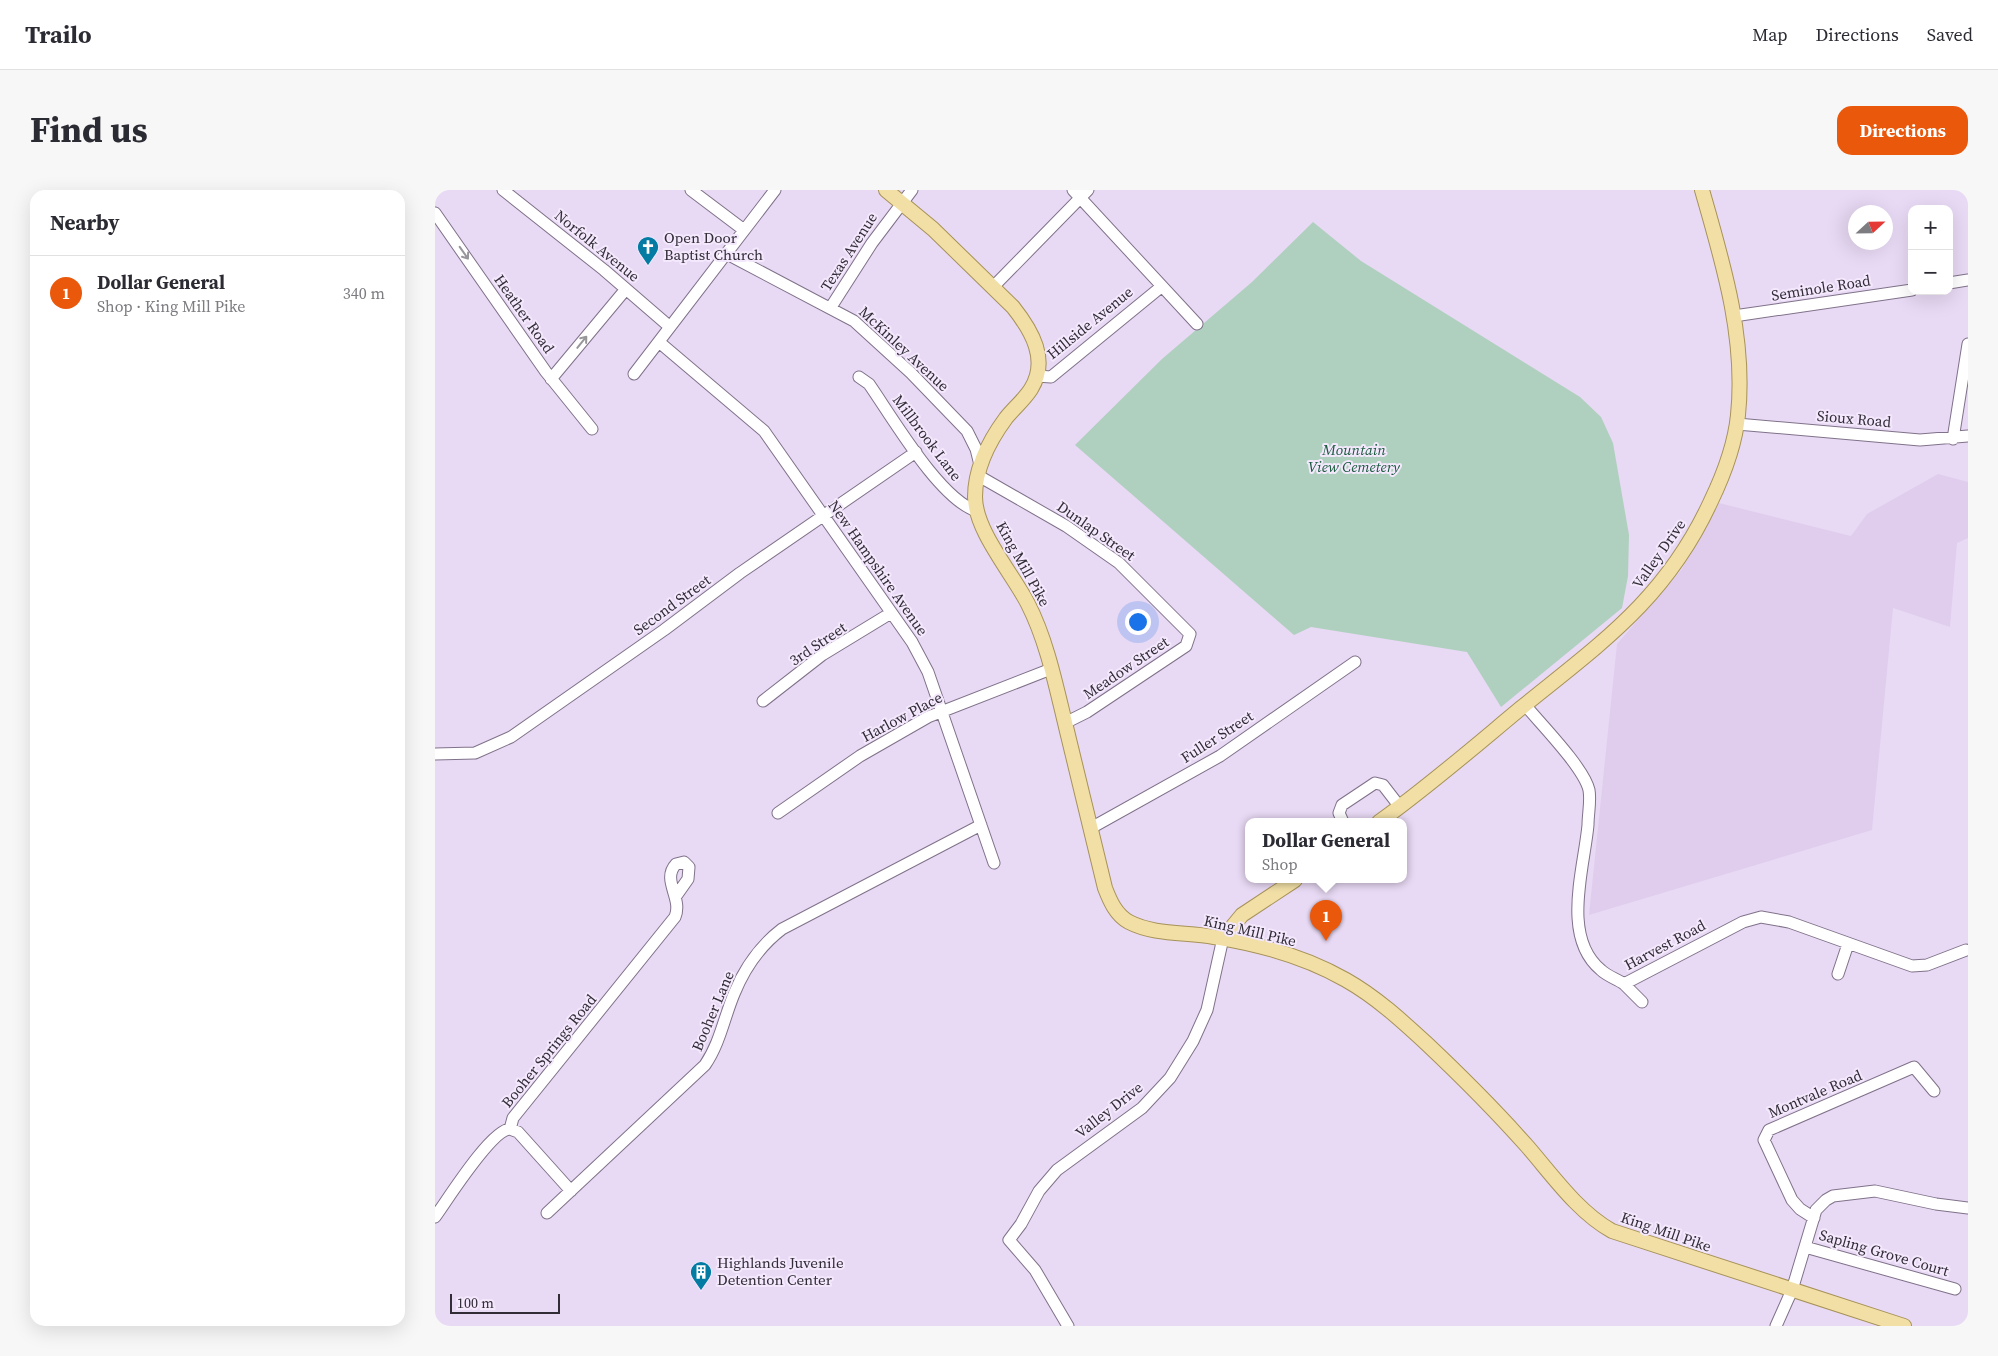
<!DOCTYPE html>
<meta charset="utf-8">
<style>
:root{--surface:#fff;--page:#f7f7f7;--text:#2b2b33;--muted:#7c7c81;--line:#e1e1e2;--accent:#ea580c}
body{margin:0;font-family:"Source Serif 4",serif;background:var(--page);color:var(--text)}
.controls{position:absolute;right:15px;top:15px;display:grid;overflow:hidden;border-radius:10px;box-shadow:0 5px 20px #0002}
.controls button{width:45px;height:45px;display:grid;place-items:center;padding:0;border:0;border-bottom:1px solid var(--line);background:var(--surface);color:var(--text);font:25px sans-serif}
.compass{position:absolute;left:1413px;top:15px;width:45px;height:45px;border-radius:50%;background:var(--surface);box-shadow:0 5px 20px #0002;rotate:68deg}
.scale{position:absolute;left:15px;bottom:12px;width:110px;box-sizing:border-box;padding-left:5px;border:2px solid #312c36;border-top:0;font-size:14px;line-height:18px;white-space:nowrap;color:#312c36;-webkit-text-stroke:4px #f4e8fd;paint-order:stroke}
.you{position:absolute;left:702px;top:431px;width:18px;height:18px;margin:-12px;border:4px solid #fff;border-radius:50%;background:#1a73e8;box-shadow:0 0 0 8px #1a73e833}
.badge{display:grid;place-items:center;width:32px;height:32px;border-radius:50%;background:var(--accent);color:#fff;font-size:16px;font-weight:700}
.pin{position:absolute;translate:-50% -41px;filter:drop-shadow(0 1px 2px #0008)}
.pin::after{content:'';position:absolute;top:26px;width:18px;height:15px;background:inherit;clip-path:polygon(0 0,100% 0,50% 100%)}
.popup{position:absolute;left:810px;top:628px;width:162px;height:65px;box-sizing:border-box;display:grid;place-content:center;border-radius:10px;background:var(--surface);filter:drop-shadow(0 1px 4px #0005);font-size:16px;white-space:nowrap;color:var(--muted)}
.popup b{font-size:19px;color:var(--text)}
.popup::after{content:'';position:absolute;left:50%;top:100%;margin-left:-10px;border:10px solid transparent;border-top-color:var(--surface)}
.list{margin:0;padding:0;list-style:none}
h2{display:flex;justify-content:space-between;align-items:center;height:65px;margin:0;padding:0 20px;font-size:21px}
h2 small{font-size:16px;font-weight:400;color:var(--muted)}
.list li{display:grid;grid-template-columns:32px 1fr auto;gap:15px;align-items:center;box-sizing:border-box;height:75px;padding:0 20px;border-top:1px solid var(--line)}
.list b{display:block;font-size:19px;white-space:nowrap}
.list p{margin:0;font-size:16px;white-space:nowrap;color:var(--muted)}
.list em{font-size:16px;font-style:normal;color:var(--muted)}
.map{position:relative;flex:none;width:1533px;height:1136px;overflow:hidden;border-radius:15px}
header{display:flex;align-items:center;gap:30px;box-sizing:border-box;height:70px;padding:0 25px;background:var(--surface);border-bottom:1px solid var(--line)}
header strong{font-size:24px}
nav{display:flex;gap:28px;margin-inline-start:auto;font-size:18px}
.intro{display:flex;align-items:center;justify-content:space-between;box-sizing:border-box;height:120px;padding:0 30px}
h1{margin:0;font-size:35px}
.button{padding:12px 22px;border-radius:15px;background:var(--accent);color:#fff;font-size:18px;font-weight:700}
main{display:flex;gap:30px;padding:0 30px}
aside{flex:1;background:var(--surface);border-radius:15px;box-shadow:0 5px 20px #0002}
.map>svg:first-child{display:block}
.built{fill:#e0cdee}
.green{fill:#afd0be}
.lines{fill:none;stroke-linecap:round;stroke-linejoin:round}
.minor-casing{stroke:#80728a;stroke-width:13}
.major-casing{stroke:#a79258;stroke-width:16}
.minor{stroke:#fff;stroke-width:11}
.major{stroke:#f1dfa6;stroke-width:14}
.oneway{stroke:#98969a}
.labels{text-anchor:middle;stroke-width:4;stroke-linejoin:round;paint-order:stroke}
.poi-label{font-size:15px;fill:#312c36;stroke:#f4e8fd;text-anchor:start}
.street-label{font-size:15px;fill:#312c36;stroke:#f4e8fd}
.park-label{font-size:15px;font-style:italic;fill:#18593d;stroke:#f4e8fd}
</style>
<header>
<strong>Trailo</strong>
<nav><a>Map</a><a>Directions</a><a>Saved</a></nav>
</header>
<div class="intro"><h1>Find us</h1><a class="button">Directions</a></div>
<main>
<aside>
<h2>Nearby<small></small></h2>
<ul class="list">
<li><span class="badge">1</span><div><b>Dollar General</b><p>Shop · King Mill Pike</p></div><em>340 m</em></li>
</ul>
</aside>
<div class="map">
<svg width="1533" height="1136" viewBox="0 0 1533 1136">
<rect width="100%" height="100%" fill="#e8d9f4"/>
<path class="built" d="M 1503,284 L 1533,292 L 1533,348 L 1522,353 L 1515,437 L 1458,418 L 1437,640 L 1154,725 L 1182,454 L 1247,379 L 1284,313 L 1416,346 L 1432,324 Z"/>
<path class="green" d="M 878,32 L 926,71 L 1145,207 L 1166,227 L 1178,253 L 1194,345 L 1193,386 L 1187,418 L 1066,517 L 1032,462 L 876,437 L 859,445 L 640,255 L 727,169 L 817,92 Z"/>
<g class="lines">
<g class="minor-casing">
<path id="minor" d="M 68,0 L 169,80 L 235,137
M 256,0 L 309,40
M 638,0 L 762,134
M 0,23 L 111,182 L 157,239
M 292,64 L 419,131 L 476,183 L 532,241 L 541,259 L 545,275
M 1514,93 L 1533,90
M 558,97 L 653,0
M 396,117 L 437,53 L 477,0
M 1299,126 L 1477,100
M 224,152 L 329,241 L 477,452 L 493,482 L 559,673
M 199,184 L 340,0
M 602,186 L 616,187 L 726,97
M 424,187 L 434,194 C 457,227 505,310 542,321
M 116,189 L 191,99
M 1302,234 L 1485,250 L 1533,246
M 1518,249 L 1533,154
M 542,285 L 631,336 L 684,373 L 755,444 L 751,456 L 652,522 L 630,533
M 328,511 L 387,465 L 456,423
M 1090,515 C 1106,534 1149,578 1154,600 C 1156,611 1153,624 1153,635 C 1149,679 1126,747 1166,780 C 1172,786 1182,789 1189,794 L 1308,732 L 1326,727 L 1354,732 L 1477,776 L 1492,775 L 1531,760
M 0,564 L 40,563 L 76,547 L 229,440 L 305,383 L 481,262
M 343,623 L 425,566 L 493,527 L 616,479
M 908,632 L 904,623 L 907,615 L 940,593 L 948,595 L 965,617
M 656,638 L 785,566 L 920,472
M 1403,784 L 1413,754
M 1189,794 L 1207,812
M 75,939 L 83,942 L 136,1001
M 112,1023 L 270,875 C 285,853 289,828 299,804 C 309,779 326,755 347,739 L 546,635
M 0,1027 C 13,1009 56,940 75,939 L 78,928 L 240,727 C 248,708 226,690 241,674 L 249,672 L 254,677 L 253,689 L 241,706
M 1379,1028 L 1365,1019 L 1357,1010 L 1329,950 L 1334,940 L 1479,877 L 1499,901
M 1370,1057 L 1520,1099
M 633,1136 L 600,1080 L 574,1050 L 586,1034 L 604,1001 L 622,980 L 707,918 L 735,888 L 758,851 L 772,820 L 788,748
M 1341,1136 L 1357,1100 L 1381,1020 L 1391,1010 L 1398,1006 L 1440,1001 L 1501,1014 L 1533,1018"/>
</g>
<g class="major-casing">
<path id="major" d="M 451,0 L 498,39 L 578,117 C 597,141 614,170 596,199 C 589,210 579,218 571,228 C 554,251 540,278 540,307 C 540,341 578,384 593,414 C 612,451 621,496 631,537 C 644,591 657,644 670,698 C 675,711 681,725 694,732 C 719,745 751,742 779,747 C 824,754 871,767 911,790 C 941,807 966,830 991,853 C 1026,886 1060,920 1092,956 C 1118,986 1143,1022 1177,1041 L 1469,1136
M 944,632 C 993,597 1039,557 1086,518 C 1166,453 1231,409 1276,311 C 1289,284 1300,255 1303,225 C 1311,148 1288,73 1267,0
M 788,748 L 807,725 L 860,690"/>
</g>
<use href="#minor" class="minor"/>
<use href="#major" class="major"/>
</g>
<defs><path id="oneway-shaft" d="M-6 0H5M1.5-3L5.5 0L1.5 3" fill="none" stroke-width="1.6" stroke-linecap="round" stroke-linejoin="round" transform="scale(1.25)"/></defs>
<g class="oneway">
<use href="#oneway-shaft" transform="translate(29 63) rotate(55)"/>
<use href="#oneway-shaft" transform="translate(147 152) rotate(-51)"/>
</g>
<defs>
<g id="church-pin" transform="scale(1.125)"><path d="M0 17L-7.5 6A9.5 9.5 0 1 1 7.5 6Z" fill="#037ba3" stroke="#f4e8fd"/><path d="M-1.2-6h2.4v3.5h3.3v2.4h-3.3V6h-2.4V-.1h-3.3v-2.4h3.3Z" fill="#fff"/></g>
<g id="building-pin" transform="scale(1.125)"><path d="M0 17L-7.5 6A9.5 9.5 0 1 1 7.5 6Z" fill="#037ba3" stroke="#f4e8fd"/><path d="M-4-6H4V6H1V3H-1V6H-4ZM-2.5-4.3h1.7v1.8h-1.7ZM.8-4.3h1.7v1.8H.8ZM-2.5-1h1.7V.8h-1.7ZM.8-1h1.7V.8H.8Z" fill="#fff"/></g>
</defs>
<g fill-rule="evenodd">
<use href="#church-pin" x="213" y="57"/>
<use href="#building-pin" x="266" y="1082"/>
</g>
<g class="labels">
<g class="poi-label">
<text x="229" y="53">Open Door<tspan x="229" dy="17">Baptist Church</tspan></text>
<text x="282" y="1078">Highlands Juvenile<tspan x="282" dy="17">Detention Center</tspan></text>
</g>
<g class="street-label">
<text transform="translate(162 56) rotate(39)" y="5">Norfolk Avenue</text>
<text transform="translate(414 62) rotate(-57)" y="5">Texas Avenue</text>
<text transform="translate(1386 98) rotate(-9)" y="5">Seminole Road</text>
<text transform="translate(89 124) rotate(55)" y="5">Heather Road</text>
<text transform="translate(655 133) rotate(-39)" y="5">Hillside Avenue</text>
<text transform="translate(469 159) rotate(43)" y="5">McKinley Avenue</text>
<text transform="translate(1419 229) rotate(5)" y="5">Sioux Road</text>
<text transform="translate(492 248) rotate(53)" y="5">Millbrook Lane</text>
<text transform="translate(661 341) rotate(35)" y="5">Dunlap Street</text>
<text transform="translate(1224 364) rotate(-55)" y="5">Valley Drive</text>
<text transform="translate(588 374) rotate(61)" y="5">King Mill Pike</text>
<text transform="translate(443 378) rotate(55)" y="5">New Hampshire Avenue</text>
<text transform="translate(237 415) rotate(-36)" y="5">Second Street</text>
<text transform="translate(383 454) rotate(-34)" y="5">3rd Street</text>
<text transform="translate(691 478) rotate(-34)" y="5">Meadow Street</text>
<text transform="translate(467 527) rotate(-28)" y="5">Harlow Place</text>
<text transform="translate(782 547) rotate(-33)" y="5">Fuller Street</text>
<text transform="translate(815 741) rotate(13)" y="5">King Mill Pike</text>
<text transform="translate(1230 755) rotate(-28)" y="5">Harvest Road</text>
<text transform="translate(278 821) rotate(-67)" y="5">Booher Lane</text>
<text transform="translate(114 861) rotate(-51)" y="5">Booher Springs Road</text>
<text transform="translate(1380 904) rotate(-23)" y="5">Montvale Road</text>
<text transform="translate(674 920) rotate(-38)" y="5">Valley Drive</text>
<text transform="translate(1231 1042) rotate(19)" y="5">King Mill Pike</text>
<text transform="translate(1449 1063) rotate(16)" y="5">Sapling Grove Court</text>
</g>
<g class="park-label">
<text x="919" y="265">Mountain<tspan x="919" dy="17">View Cemetery</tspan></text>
</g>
</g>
</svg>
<div class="controls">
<button>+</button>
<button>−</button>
</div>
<svg class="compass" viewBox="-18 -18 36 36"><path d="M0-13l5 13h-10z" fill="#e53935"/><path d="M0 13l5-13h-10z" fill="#7c7c81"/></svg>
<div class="scale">100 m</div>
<div class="you"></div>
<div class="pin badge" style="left:891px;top:751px">1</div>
<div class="popup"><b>Dollar General</b>Shop</div>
</div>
</main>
